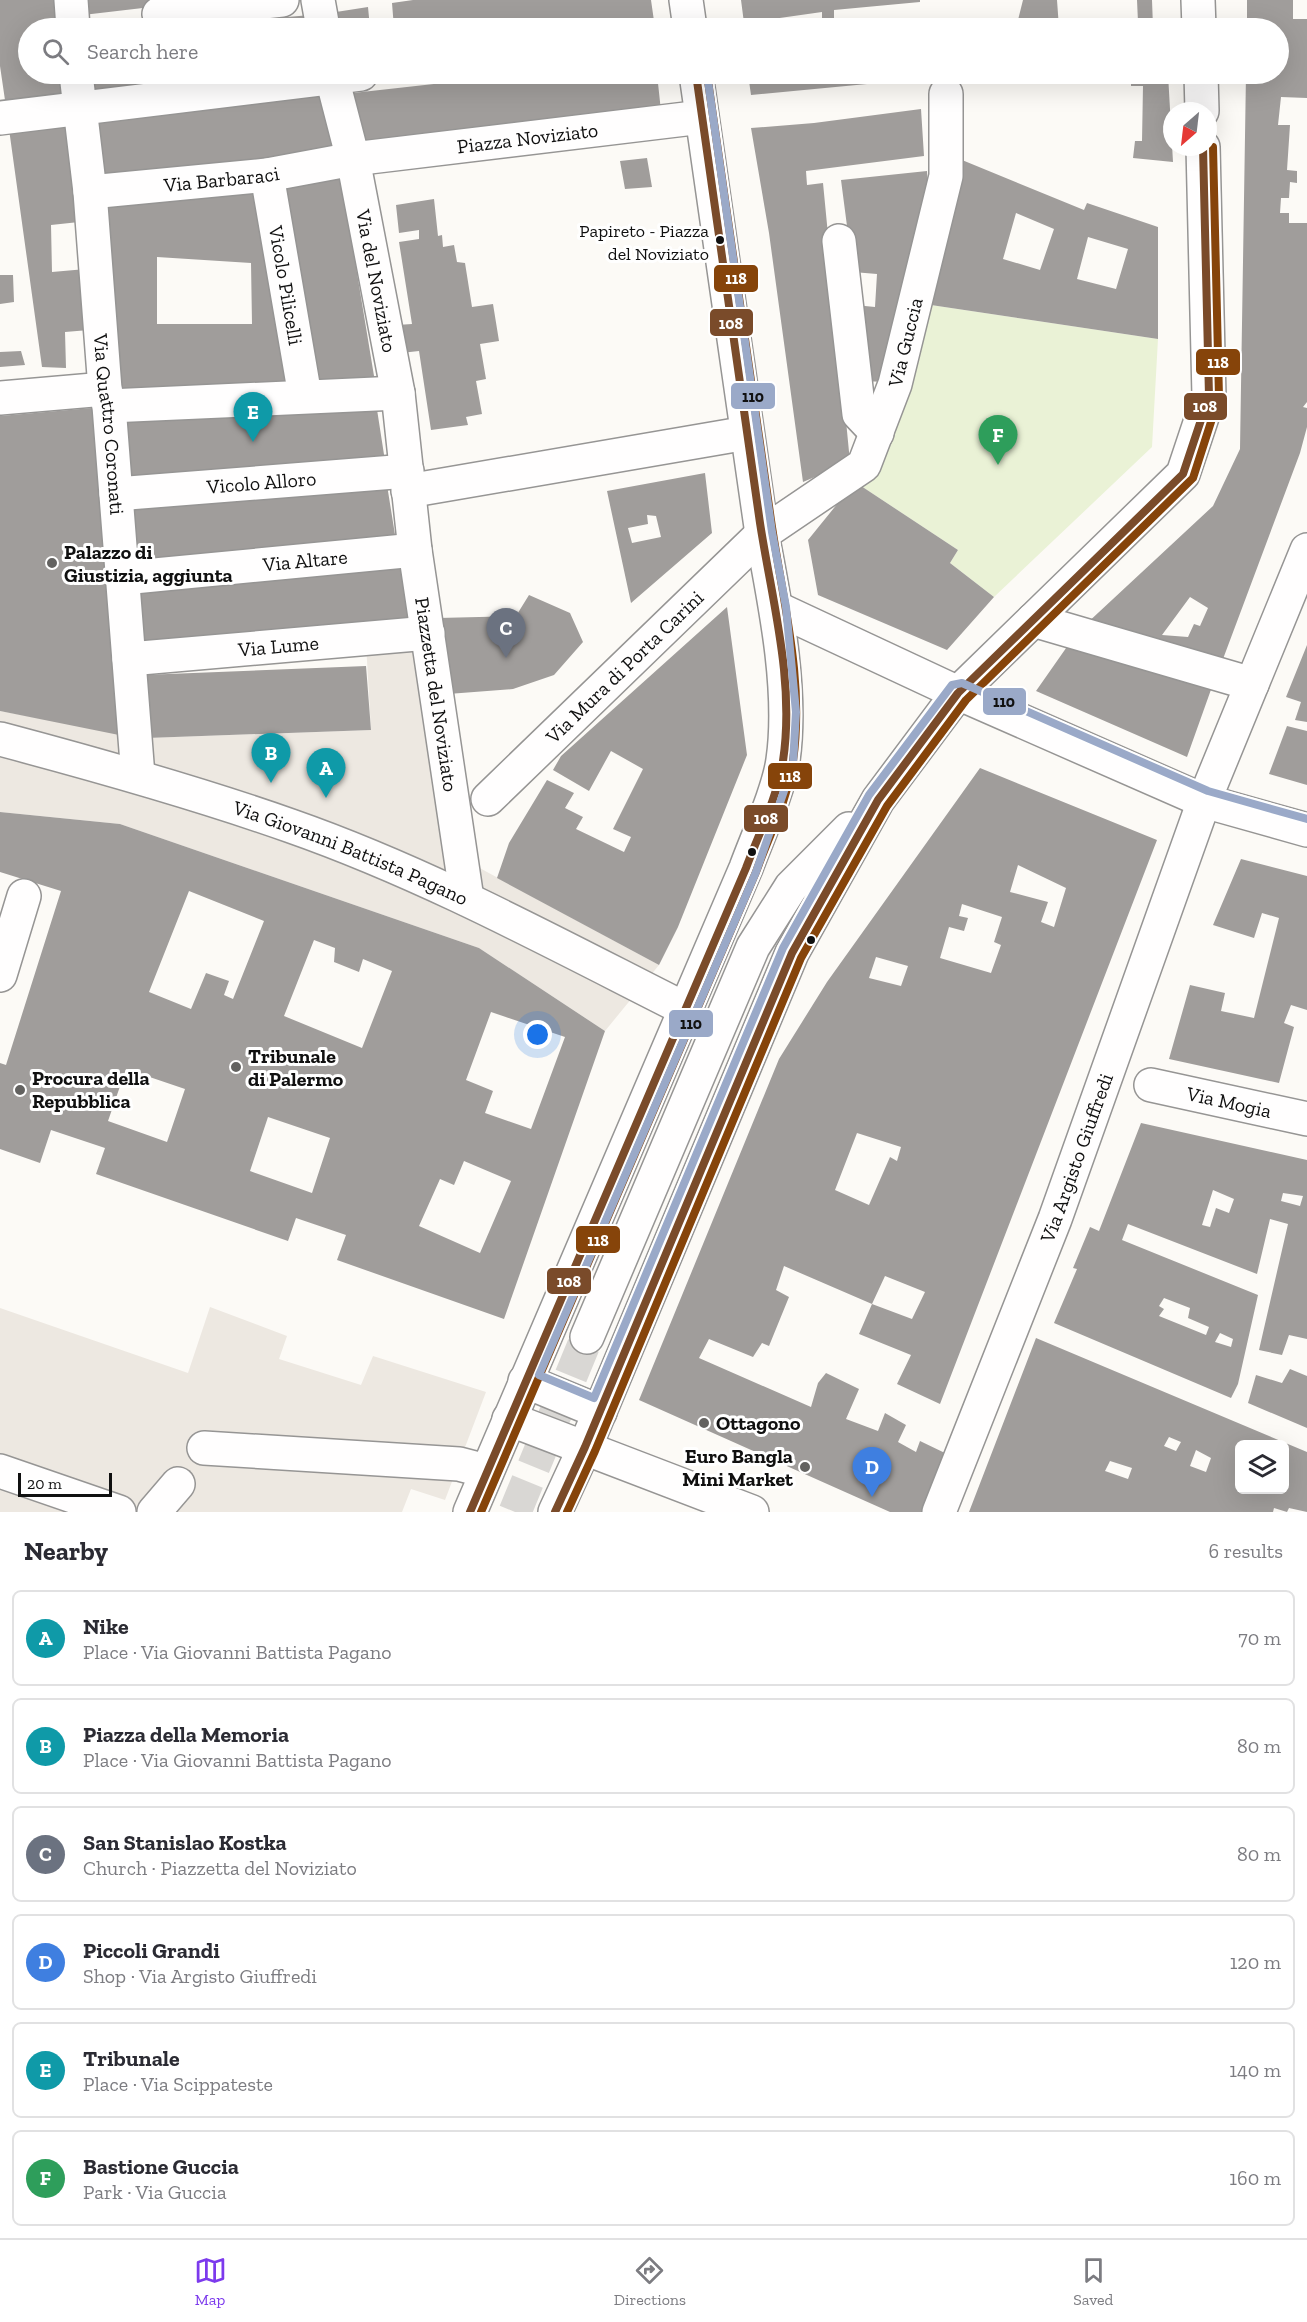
<!DOCTYPE html>
<meta charset="utf-8">
<style>
:root{--surface:#fff;--page:#f2f2f3;--text:#2b2b33;--muted:#7c7c81;--line:#e1e1e2;--accent:#7c3aed}
body{margin:0;font-family:"Zilla Slab",serif;background:var(--page);color:var(--text)}
.controls{position:absolute;right:18px;bottom:18px;display:grid;overflow:hidden;border-radius:9px;box-shadow:0 6px 24px #0002}
.controls button{width:54px;height:54px;display:grid;place-items:center;padding:0;border:0;border-bottom:2px solid var(--line);background:var(--surface);color:var(--text);font:30px sans-serif}
.compass{position:absolute;left:1163px;top:102px;width:54px;height:54px;border-radius:50%;background:var(--surface);box-shadow:0 6px 24px #0002;rotate:208deg}
.scale{position:absolute;left:18px;bottom:15px;width:94px;box-sizing:border-box;padding-left:6px;border:3px solid #101010;border-top:0;font-size:16px;line-height:21px;white-space:nowrap;color:#101010;-webkit-text-stroke:4px #fff;paint-order:stroke}
.you{position:absolute;left:538px;top:1035px;width:21px;height:21px;margin:-15px;border:4px solid #fff;border-radius:50%;background:#1a73e8;box-shadow:0 0 0 9px #1a73e833}
.badge{display:grid;place-items:center;width:39px;height:39px;border-radius:50%;background:var(--accent);color:#fff;font-size:20px;font-weight:700}
.pin{position:absolute;translate:-50% -50px;filter:drop-shadow(0 2px 3px #0008)}
.pin::after{content:'';position:absolute;top:32px;width:21px;height:18px;background:inherit;clip-path:polygon(0 0,100% 0,50% 100%)}
.list{margin:0;padding:0;list-style:none}
h2{display:flex;justify-content:space-between;align-items:center;height:78px;margin:0;padding:0 24px;font-size:26px}
h2 small{font-size:20px;font-weight:400;color:var(--muted)}
.list li{display:grid;grid-template-columns:39px 1fr auto;gap:18px;align-items:center;box-sizing:border-box;height:96px;margin:0 12px 12px;padding:0 12px;border:2px solid var(--line);border-radius:9px}
.list b{display:block;font-size:22px;white-space:nowrap}
.list p{margin:0;font-size:20px;white-space:nowrap;color:var(--muted)}
.list em{font-size:20px;font-style:normal;color:var(--muted)}
.icon{flex:none;width:33px;height:33px;fill:none;stroke:currentColor;stroke-width:2;stroke-linecap:round;stroke-linejoin:round}
.map{position:relative;flex:none;width:1307px;height:1512px;overflow:hidden}
.search{position:absolute;background:var(--surface);box-shadow:0 6px 24px #0002;left:18px;right:18px;top:18px;height:66px;display:flex;align-items:center;gap:15px;box-sizing:border-box;padding:0 21px;border-radius:33px;color:var(--muted);font-size:22px}
.sheet{height:726px;background:var(--surface)}
nav{display:flex;justify-content:space-around;align-items:center;box-sizing:border-box;height:84px;border-top:2px solid var(--line);background:var(--surface);font-size:16px;color:var(--muted)}
nav a{display:grid;justify-items:center;gap:3px}
nav .on{color:var(--accent)}
.map>svg:first-child{display:block}
.green{fill:#eaf2d6}
.plaza{fill:#ede8e1}
.building{fill:#a09d9b;fill-rule:evenodd}
.lines{fill:none;stroke-linecap:round;stroke-linejoin:round}
.minor-tunnel{stroke:#d9d7d4;stroke-width:33;stroke-dasharray:33 16;stroke-linecap:butt}
.minor-casing{stroke:#969594;stroke-width:36}
.minor{stroke:#fffefe;stroke-width:33}
.bus-1-casing{stroke:#fff;stroke-width:12}
.bus-2-casing{stroke:#fff;stroke-width:12}
.bus-3-casing{stroke:#fff;stroke-width:12}
.bus-1{stroke:#7a4b2a;stroke-width:8}
.bus-2{stroke:#86440a;stroke-width:8}
.bus-3{stroke:#9aa9c8;stroke-width:8}
.bus-dot{fill:#101010;stroke:#fff;stroke-width:2}
.poi-dot{fill:#636260;stroke:#fff;stroke-width:2}
.labels{text-anchor:middle;stroke-width:6;stroke-linejoin:round;paint-order:stroke}
.bus-label{font-size:18px;fill:#101010;stroke:#fff;text-anchor:end}
.street-label{font-size:20px;fill:#101010;stroke:#fff}
.poi-label{font-size:20px;font-weight:bold;fill:#101010;stroke:#fff;text-anchor:start}
.line-badge{stroke:#fff;stroke-width:2}
.badge-label{font-size:16px;text-anchor:middle;font-weight:bold;fill:#fff}
.pale-badge-label{font-size:16px;text-anchor:middle;font-weight:bold;fill:#111}
</style>
<div class="map">
<svg width="1307" height="1512" viewBox="0 0 1307 1512">
<rect width="100%" height="100%" fill="#fcfaf6"/>
<path class="green" d="M 931,305 L 1158,339 L 1152,447 L 994,597 L 950,563 L 958,550 L 855,482 Z"/>
<path class="plaza" d="M 409,622 L 476,866 L 659,965 L 605,1031 L 479,948 L 120,824 L 0,812 L 0,711 L 147,738 L 371,730 L 365,626 Z
M 210,1307 L 287,1336 L 279,1359 L 361,1385 L 373,1356 L 486,1392 L 445,1500 L 411,1489 L 402,1512 L 0,1512 L 0,1308 L 188,1373 Z"/>
<path class="building" d="M 0,0 L 59,0 L 62,28 L 28,28 L 28,74 L 64,74 L 66,99 L 6,107 L 0,66 Z
M 82,0 L 211,0 L 83,15 Z
M 413,0 L 651,0 L 655,28 L 394,28 L 392,3 Z
M 741,0 L 920,0 L 920,2 L 834,10 L 834,21 L 822,23 L 822,12 L 744,23 Z
M 1023,0 L 1057,0 L 1059,28 L 1016,28 Z
M 1137,0 L 1152,0 L 1153,27 L 1165,24 L 1166,28 L 1094,28 L 1094,25 L 1138,22 Z
M 1247,0 L 1293,0 L 1293,19 L 1307,19 L 1307,98 L 1281,97 L 1278,125 L 1290,125 L 1287,170 L 1297,171 L 1297,183 L 1290,182 L 1289,198 L 1281,198 L 1280,213 L 1289,213 L 1289,223 L 1307,223 L 1307,402 L 1303,407 L 1307,408 L 1307,427 L 1300,453 L 1220,667 L 1084,626 L 1213,506 L 1240,449 L 1246,74 L 1278,74 L 1278,28 L 1247,28 ZM 1190,597 L 1208,608 L 1200,626 L 1194,624 L 1188,637 L 1162,635 Z
M 368,7 L 370,28 L 338,28 L 336,12 Z
M 311,15 L 313,28 L 205,28 L 205,24 Z
M 88,74 L 129,74 L 132,96 L 92,101 Z
M 148,74 L 271,74 L 150,89 Z
M 523,74 L 657,74 L 661,111 L 361,151 L 353,93 Z
M 748,74 L 909,74 L 909,80 L 751,95 Z
M 1006,74 L 1168,74 L 1173,162 L 1133,158 L 1135,141 L 1142,141 L 1143,86 L 1131,86 L 1131,79 L 1006,82 Z
M 328,95 L 336,151 L 100,179 L 93,120 Z
M 921,109 L 924,156 L 806,171 L 807,185 L 823,183 L 850,462 L 803,482 L 769,233 L 751,128 L 814,123 Z
M 70,123 L 79,222 L 51,225 L 52,272 L 86,269 L 89,330 L 65,332 L 66,368 L 42,367 L 9,129 Z
M 647,158 L 652,187 L 625,189 L 620,161 Z
M 962,160 L 1084,210 L 1087,203 L 1158,227 L 1158,339 L 931,305 ZM 1016,213 L 1054,229 L 1040,270 L 1003,259 ZM 1088,237 L 1128,249 L 1116,289 L 1077,279 Z
M 927,171 L 928,189 L 887,382 L 861,381 L 855,305 L 875,307 L 877,274 L 853,272 L 841,180 Z
M 341,176 L 376,388 L 312,390 L 277,184 Z
M 261,185 L 295,389 L 119,395 L 102,205 ZM 157,257 L 251,263 L 252,324 L 157,324 Z
M 434,199 L 438,236 L 442,235 L 443,247 L 454,245 L 457,262 L 465,263 L 472,307 L 493,304 L 499,341 L 480,344 L 486,379 L 476,381 L 482,414 L 466,417 L 468,425 L 431,430 L 419,351 L 401,353 L 397,325 L 412,324 L 399,242 L 419,239 L 419,230 L 399,233 L 396,205 Z
M 0,275 L 13,275 L 14,302 L 0,304 Z
M 21,351 L 25,365 L 0,367 L 0,352 Z
M 376,403 L 385,461 L 127,485 L 121,423 Z
M 92,408 L 119,735 L 0,711 L 0,416 Z
M 705,473 L 712,533 L 631,603 L 607,491 ZM 647,515 L 656,516 L 661,537 L 632,543 L 628,528 L 648,524 Z
M 855,482 L 958,550 L 950,563 L 994,597 L 947,650 L 818,595 L 808,540 Z
M 387,485 L 396,541 L 132,565 L 130,509 Z
M 401,567 L 409,622 L 140,646 L 135,587 Z
M 529,595 L 570,613 L 583,642 L 554,675 L 513,689 L 448,694 L 438,618 L 516,616 Z
M 727,607 L 747,755 L 678,927 L 659,965 L 497,878 L 509,843 L 547,780 L 574,793 L 565,808 L 583,817 L 576,829 L 624,852 L 631,837 L 613,829 L 643,769 L 611,751 L 589,791 L 553,770 L 561,756 Z
M 1071,641 L 1213,684 L 1187,757 L 1036,691 Z
M 1307,645 L 1307,722 L 1295,720 L 1301,702 L 1286,697 Z
M 366,666 L 371,730 L 147,738 L 143,675 Z
M 1287,726 L 1307,731 L 1307,785 L 1269,774 Z
M 980,768 L 1157,840 L 940,1404 L 897,1384 L 911,1355 L 859,1334 L 872,1304 L 912,1319 L 925,1292 L 885,1276 L 872,1304 L 784,1266 L 776,1290 L 789,1297 L 769,1346 L 762,1343 L 753,1357 L 709,1339 L 699,1358 L 811,1407 L 818,1383 L 826,1373 L 859,1389 L 846,1419 L 878,1431 L 885,1413 L 906,1425 L 898,1442 L 916,1452 L 920,1441 L 947,1454 L 926,1512 L 890,1512 L 639,1400 L 779,1059 L 827,982 ZM 1018,865 L 1066,888 L 1054,927 L 1041,922 L 1048,902 L 1010,892 ZM 962,904 L 1002,917 L 994,942 L 1001,945 L 991,973 L 940,958 L 949,927 L 964,931 L 968,918 L 959,916 ZM 876,957 L 908,966 L 901,986 L 869,978 ZM 857,1133 L 901,1147 L 897,1161 L 890,1157 L 869,1205 L 835,1190 Z
M 0,812 L 120,824 L 479,948 L 605,1031 L 504,1319 L 337,1260 L 346,1235 L 296,1218 L 288,1241 L 96,1174 L 105,1148 L 51,1130 L 40,1163 L 0,1149 L 0,1063 L 6,1065 L 61,891 L 0,872 ZM 189,891 L 264,921 L 233,999 L 224,995 L 229,981 L 206,973 L 191,1009 L 149,992 ZM 314,940 L 335,948 L 334,962 L 359,972 L 363,959 L 392,971 L 362,1048 L 284,1016 ZM 491,1012 L 565,1037 L 531,1129 L 485,1113 L 493,1091 L 466,1080 ZM 126,1069 L 185,1089 L 167,1142 L 108,1121 ZM 268,1117 L 330,1138 L 312,1193 L 250,1171 ZM 464,1161 L 511,1181 L 480,1253 L 419,1226 L 440,1179 L 454,1185 Z
M 1241,859 L 1307,876 L 1307,1010 L 1291,1005 L 1284,1023 L 1294,1027 L 1279,1083 L 1169,1059 L 1190,985 L 1225,993 L 1221,1011 L 1254,1018 L 1279,918 L 1262,913 L 1254,938 L 1213,925 Z
M 1141,1123 L 1307,1160 L 1307,1339 L 1289,1335 L 1282,1355 L 1259,1350 L 1288,1224 L 1270,1219 L 1257,1274 L 1128,1224 L 1122,1240 L 1258,1295 L 1238,1384 L 1231,1398 L 1054,1323 L 1077,1269 L 1073,1268 L 1090,1227 L 1099,1231 ZM 1213,1190 L 1234,1199 L 1229,1213 L 1216,1208 L 1210,1227 L 1202,1225 ZM 1283,1193 L 1303,1196 L 1300,1206 L 1281,1201 ZM 1164,1298 L 1190,1308 L 1188,1318 L 1209,1327 L 1206,1335 L 1159,1316 L 1164,1309 L 1159,1306 ZM 1220,1333 L 1233,1339 L 1231,1347 L 1215,1342 Z
M 1036,1338 L 1307,1452 L 1307,1512 L 1289,1508 L 1287,1512 L 1274,1508 L 1273,1512 L 969,1512 ZM 1169,1437 L 1181,1442 L 1176,1451 L 1164,1446 ZM 1239,1444 L 1284,1444 L 1284,1490 L 1239,1490 ZM 1196,1450 L 1211,1458 L 1206,1472 L 1190,1466 ZM 1110,1461 L 1132,1468 L 1128,1479 L 1105,1471 Z
M 1290,1369 L 1307,1376 L 1307,1428 L 1248,1403 L 1256,1375 L 1282,1383 Z"/>
<g class="lines">
<path class="minor-tunnel" d="M 515,1512 L 587,1337"/>
<g class="minor-casing">
<g id="minor">
<path d="M 71,0 L 73,28"/>
<path d="M 318,0 L 323,28"/>
<path d="M 686,0 L 690,28"/>
<path d="M 1198,0 L 1199,28"/>
<path d="M 159,14 L 282,0"/>
<path id="s1" d="M 76,74 L 90,192 L 105,389 L 109,406 L 138,776"/>
<path id="s2" d="M 331,74 L 353,159 L 398,393 L 415,550 L 467,899"/>
<path d="M 1201,74 L 1202,111"/>
<path d="M 0,118 L 361,74"/>
<path id="s3" d="M 267,175 L 305,396"/>
<path id="s4" d="M 90,192 L 267,175 L 353,159 L 702,117"/>
<path d="M 839,241 L 859,414 L 877,433"/>
<path d="M 0,398 L 105,389"/>
<path d="M 109,406 L 398,393"/>
<path d="M 408,491 L 747,433"/>
<path id="s5" d="M 116,494 L 407,471"/>
<path id="s6" d="M 123,578 L 415,550"/>
<path d="M 776,608 L 958,693 L 1204,801 L 1307,830"/>
<path d="M 1033,620 L 1252,684"/>
<path id="s7" d="M 129,659 L 428,633"/>
<path id="s8" d="M 0,739 C 98,765 195,792 291,826 C 428,874 556,944 685,1009"/>
<path id="s9" d="M 488,799 L 762,534 L 864,465 L 895,384 L 946,176 L 946,94"/>
<path d="M 0,975 L 24,896"/>
<path id="s10" d="M 1151,1085 L 1307,1119"/>
<path d="M 587,1337 L 753,947 L 791,887 L 849,829"/>
<path d="M 525,1381 L 600,1412"/>
<path d="M 509,1419 L 752,1512"/>
<path d="M 204,1448 L 459,1464 L 486,1471"/>
<path d="M 0,1471 L 119,1512"/>
<path d="M 154,1512 L 178,1484"/>
<path d="M 470,1512 L 746,868 C 757,838 779,790 783,760 C 793,690 775,603 762,534 L 696,74"/>
<path d="M 555,1512 L 585,1447 L 792,953 L 878,800 L 958,693 L 1183,474 L 1209,396 L 1203,147"/>
<path id="s11" d="M 939,1512 L 1055,1219 L 1204,801 L 1307,550"/>
</g>
</g>
<use href="#minor" class="minor"/>
<g class="bus-1-casing">
<path id="bus-1" d="M 470,1512 L 746,868 C 759,833 777,798 783,761 C 795,681 772,601 760,523 C 739,373 717,224 696,74
M 555,1512 L 585,1447 L 792,953 L 878,800 L 958,693 L 1183,474 L 1209,396 L 1203,147"/>
</g>
<g class="bus-2-casing">
<path id="bus-2" d="M 481,1512 L 756,872 C 769,836 788,799 793,761 C 805,677 781,595 770,513 C 749,367 728,220 707,74
M 567,1512 L 595,1451 L 801,958 L 887,806 L 966,700 L 1193,478 L 1219,397 L 1213,147"/>
</g>
<g class="bus-3-casing">
<path id="bus-3" d="M 707,74 L 772,532 L 786,607 L 796,712 L 793,765 L 756,872 L 539,1375 L 594,1398 L 783,948 L 869,795 L 952,685 L 962,683 L 1208,791 L 1307,819"/>
</g>
<use href="#bus-1" class="bus-1"/>
<use href="#bus-2" class="bus-2"/>
<use href="#bus-3" class="bus-3"/>
</g>
<g class="bus-dot">
<circle cx="720" cy="240" r="5"/>
<circle cx="752" cy="852" r="5"/>
<circle cx="811" cy="940" r="5"/>
</g>
<g class="poi-dot">
<circle cx="52" cy="563" r="6"/>
<circle cx="236" cy="1067" r="6"/>
<circle cx="20" cy="1090" r="6"/>
<circle cx="704" cy="1423" r="6"/>
<circle cx="805" cy="1467" r="6"/>
</g>
<g class="labels">
<g class="bus-label">
<text x="709" y="237">Papireto - Piazza<tspan x="709" dy="23">del Noviziato</tspan></text>
</g>
<g class="street-label">
<text dy="7" stroke="none"><textPath href="#s4" startOffset="441">Piazza Noviziato</textPath></text>
<text dy="7" stroke="none"><textPath href="#s4" startOffset="132">Via Barbaraci</textPath></text>
<text dy="7" stroke="none"><textPath href="#s2" startOffset="212">Via del Noviziato</textPath></text>
<text dy="7" stroke="none"><textPath href="#s3" startOffset="112">Vicolo Pilicelli</textPath></text>
<text dy="7" stroke="none"><textPath href="#s9" startOffset="634">Via Guccia</textPath></text>
<text dy="7" stroke="none"><textPath href="#s1" startOffset="352">Via Quattro Coronati</textPath></text>
<text dy="7" stroke="none"><textPath href="#s5" startOffset="146">Vicolo Alloro</textPath></text>
<text dy="7" stroke="none"><textPath href="#s6" startOffset="183">Via Altare</textPath></text>
<text dy="7" stroke="none"><textPath href="#s7" startOffset="150">Via Lume</textPath></text>
<text dy="7" stroke="none"><textPath href="#s9" startOffset="190">Via Mura di Porta Carini</textPath></text>
<text dy="7" stroke="none"><textPath href="#s2" startOffset="630">Piazzetta del Noviziato</textPath></text>
<text dy="7" stroke="none"><textPath href="#s8" startOffset="369">Via Giovanni Battista Pagano</textPath></text>
<text dy="7" stroke="none"><textPath href="#s10" startOffset="80">Via Mogia</textPath></text>
<text dy="7" stroke="none"><textPath href="#s11" startOffset="380">Via Argisto Giuffredi</textPath></text>
</g>
<g class="poi-label">
<text x="64" y="559">Palazzo di<tspan x="64" dy="23">Giustizia, aggiunta</tspan></text>
<text x="248" y="1063">Tribunale<tspan x="248" dy="23">di Palermo</tspan></text>
<text x="32" y="1085">Procura della<tspan x="32" dy="23">Repubblica</tspan></text>
<text x="716" y="1430">Ottagono</text>
<text x="793" y="1463" text-anchor="end">Euro Bangla<tspan x="793" dy="23">Mini Market</tspan></text>
</g>
</g>
<g class="line-badge">
<rect x="713" y="264" width="46" height="29" rx="6" fill="#86440a"/>
<rect x="709" y="308" width="45" height="29" rx="6" fill="#7a4b2a"/>
<rect x="1195" y="348" width="46" height="28" rx="6" fill="#86440a"/>
<rect x="730" y="382" width="46" height="28" rx="6" fill="#9aa9c8"/>
<rect x="1183" y="392" width="45" height="29" rx="6" fill="#7a4b2a"/>
<rect x="982" y="687" width="45" height="29" rx="6" fill="#9aa9c8"/>
<rect x="767" y="762" width="46" height="28" rx="6" fill="#86440a"/>
<rect x="743" y="804" width="46" height="29" rx="6" fill="#7a4b2a"/>
<rect x="668" y="1009" width="46" height="29" rx="6" fill="#9aa9c8"/>
<rect x="575" y="1225" width="46" height="29" rx="6" fill="#86440a"/>
<rect x="546" y="1267" width="46" height="28" rx="6" fill="#7a4b2a"/>
</g>
<g class="badge-label">
<text x="736" y="284">118</text>
<text x="731" y="329">108</text>
<text x="1218" y="368">118</text>
<text x="1205" y="412">108</text>
<text x="790" y="782">118</text>
<text x="766" y="824">108</text>
<text x="598" y="1246">118</text>
<text x="569" y="1287">108</text>
</g>
<g class="pale-badge-label">
<text x="753" y="402">110</text>
<text x="1004" y="707">110</text>
<text x="691" y="1029">110</text>
</g>
</svg>
<div class="controls">
<button><svg class="icon" aria-label="layers" viewBox="0 0 24 24"><path d="M12 4l9 5-9 5-9-5zM3 14l9 5 9-5"/></svg></button>
</div>
<svg class="compass" viewBox="-18 -18 36 36"><path d="M0-13l5 13h-10z" fill="#e53935"/><path d="M0 13l5-13h-10z" fill="#7c7c81"/></svg>
<div class="scale">20 m</div>
<div class="you"></div>
<div class="pin badge" style="left:326px;top:798px;background:#0f9aa8">A</div>
<div class="pin badge" style="left:271px;top:783px;background:#0f9aa8">B</div>
<div class="pin badge" style="left:506px;top:658px;background:#6b7280">C</div>
<div class="pin badge" style="left:872px;top:1497px;background:#3f7fe0">D</div>
<div class="pin badge" style="left:253px;top:442px;background:#0f9aa8">E</div>
<div class="pin badge" style="left:998px;top:465px;background:#2e9e5b">F</div>
<div class="search"><svg class="icon" aria-label="search" viewBox="0 0 24 24"><circle cx="10" cy="10" r="6"/><path d="M15 15l6 6"/></svg>Search here</div>
</div>
<section class="sheet">
<h2>Nearby<small>6 results</small></h2>
<ul class="list">
<li><span class="badge" style="background:#0f9aa8">A</span><div><b>Nike</b><p>Place · Via Giovanni Battista Pagano</p></div><em>70 m</em></li>
<li><span class="badge" style="background:#0f9aa8">B</span><div><b>Piazza della Memoria</b><p>Place · Via Giovanni Battista Pagano</p></div><em>80 m</em></li>
<li><span class="badge" style="background:#6b7280">C</span><div><b>San Stanislao Kostka</b><p>Church · Piazzetta del Noviziato</p></div><em>80 m</em></li>
<li><span class="badge" style="background:#3f7fe0">D</span><div><b>Piccoli Grandi</b><p>Shop · Via Argisto Giuffredi</p></div><em>120 m</em></li>
<li><span class="badge" style="background:#0f9aa8">E</span><div><b>Tribunale</b><p>Place · Via Scippateste</p></div><em>140 m</em></li>
<li><span class="badge" style="background:#2e9e5b">F</span><div><b>Bastione Guccia</b><p>Park · Via Guccia</p></div><em>160 m</em></li>
</ul>
</section>
<nav>
<a class="on"><svg class="icon" aria-label="map" viewBox="0 0 24 24"><path d="M3 6l6-2 6 2 6-2v14l-6 2-6-2-6 2zM9 4v14M15 6v14"/></svg>Map</a>
<a><svg class="icon" aria-label="directions" viewBox="0 0 24 24"><path d="M12 3l9 9-9 9-9-9zM9 14v-3h6M13 9l2 2-2 2"/></svg>Directions</a>
<a><svg class="icon" aria-label="saved" viewBox="0 0 24 24"><path d="M7 4h10v16l-5-4-5 4z"/></svg>Saved</a>
</nav>
